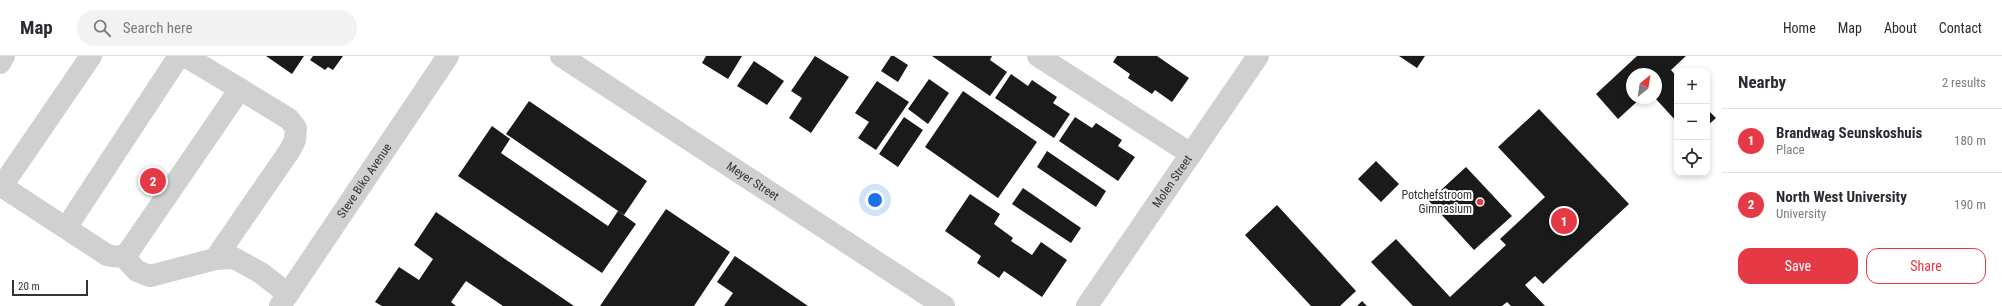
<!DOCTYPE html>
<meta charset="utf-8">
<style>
:root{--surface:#fff;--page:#f2f2f3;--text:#2b2b33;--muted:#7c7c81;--line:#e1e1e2;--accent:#e63946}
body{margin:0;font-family:"Roboto Condensed",sans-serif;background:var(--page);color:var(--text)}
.controls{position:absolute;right:12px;top:12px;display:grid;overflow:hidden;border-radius:8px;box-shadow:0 2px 6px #0003}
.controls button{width:36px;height:36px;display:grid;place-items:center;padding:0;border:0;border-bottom:1px solid var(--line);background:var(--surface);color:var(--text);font:20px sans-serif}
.compass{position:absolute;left:1626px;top:12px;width:36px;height:36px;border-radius:50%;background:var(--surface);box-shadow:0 2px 6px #0003;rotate:30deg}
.scale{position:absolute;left:12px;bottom:10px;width:76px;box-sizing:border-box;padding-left:4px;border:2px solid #333;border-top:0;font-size:11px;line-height:14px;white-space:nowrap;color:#333;-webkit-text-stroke:3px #fff;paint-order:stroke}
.you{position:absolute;left:875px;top:144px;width:14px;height:14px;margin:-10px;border:3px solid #fff;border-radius:50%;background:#1a73e8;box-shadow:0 0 0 6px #1a73e833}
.badge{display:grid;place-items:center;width:26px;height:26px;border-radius:50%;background:var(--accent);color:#fff;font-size:13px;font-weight:700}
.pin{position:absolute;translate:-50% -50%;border:2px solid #fff;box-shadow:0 1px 4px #0006}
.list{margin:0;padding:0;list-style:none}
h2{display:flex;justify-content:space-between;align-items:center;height:52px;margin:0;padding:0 16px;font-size:17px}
h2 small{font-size:13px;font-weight:400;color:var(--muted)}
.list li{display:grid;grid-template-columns:26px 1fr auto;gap:12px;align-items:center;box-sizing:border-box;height:64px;padding:0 16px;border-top:1px solid var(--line)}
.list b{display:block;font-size:15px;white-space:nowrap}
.list p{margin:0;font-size:13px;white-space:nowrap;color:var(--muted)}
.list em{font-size:13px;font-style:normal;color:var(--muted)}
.actions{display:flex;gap:8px;padding:12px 16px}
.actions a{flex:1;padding:9px 0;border:1px solid var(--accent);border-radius:12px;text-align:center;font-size:14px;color:var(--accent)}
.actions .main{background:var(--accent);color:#fff}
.icon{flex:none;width:22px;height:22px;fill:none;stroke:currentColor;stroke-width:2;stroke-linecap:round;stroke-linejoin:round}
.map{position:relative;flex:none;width:1722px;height:250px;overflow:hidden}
header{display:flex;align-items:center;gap:24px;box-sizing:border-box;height:56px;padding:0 20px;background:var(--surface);border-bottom:1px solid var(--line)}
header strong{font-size:19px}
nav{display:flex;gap:22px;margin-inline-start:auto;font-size:14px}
.search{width:280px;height:36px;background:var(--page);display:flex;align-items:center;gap:10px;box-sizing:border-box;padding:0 14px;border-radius:22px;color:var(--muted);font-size:15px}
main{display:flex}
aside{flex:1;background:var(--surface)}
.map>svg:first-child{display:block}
.building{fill:#1a1a1a}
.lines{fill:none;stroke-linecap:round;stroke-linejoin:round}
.minor{stroke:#d0d0d0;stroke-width:22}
.poi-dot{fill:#e63946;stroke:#fff;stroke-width:1.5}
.labels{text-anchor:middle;stroke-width:4;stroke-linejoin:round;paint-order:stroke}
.street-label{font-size:12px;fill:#333;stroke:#fff}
.poi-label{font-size:12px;fill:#333;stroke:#fff;text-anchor:end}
</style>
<header>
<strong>Map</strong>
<div class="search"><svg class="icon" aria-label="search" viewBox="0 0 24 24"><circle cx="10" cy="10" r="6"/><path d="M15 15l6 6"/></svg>Search here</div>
<nav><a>Home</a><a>Map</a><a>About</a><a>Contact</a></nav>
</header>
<main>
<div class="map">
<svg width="1722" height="250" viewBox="0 0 1722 250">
<rect width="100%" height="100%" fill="#fff"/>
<path class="building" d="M 266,0 L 304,0 L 292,18 Z
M 313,0 L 343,0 L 333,14 L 328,11 L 325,14 L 310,4 Z
M 706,0 L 742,0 L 728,23 L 702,7 Z
M 815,0 L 849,21 L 811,77 L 789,62 L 802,42 L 791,35 Z
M 891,0 L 894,0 L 908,9 L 898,26 L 881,15 Z
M 932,0 L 992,0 L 990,4 L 1007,16 L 990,40 Z
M 1117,0 L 1157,0 L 1189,22 L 1172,46 L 1155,34 L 1152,38 L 1128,22 L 1130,18 L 1113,6 Z
M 1399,0 L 1425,0 L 1417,12 Z
M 1637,0 L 1686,0 L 1671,14 L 1677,21 L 1677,66 L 1655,42 L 1656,42 L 1656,18 L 1632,18 L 1632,42 L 1641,42 L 1618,63 L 1596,38 Z
M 754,5 L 784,25 L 767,49 L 737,30 Z
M 1011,18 L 1028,30 L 1032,24 L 1057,41 L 1053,47 L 1070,58 L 1054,82 L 995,42 Z
M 929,23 L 949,37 L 928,68 L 908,53 Z
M 877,25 L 909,46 L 876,94 L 858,82 L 869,66 L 855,57 Z
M 963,35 L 1037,86 L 998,142 L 925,91 Z
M 529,45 L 647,125 L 624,159 L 506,78 Z
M 1539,53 L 1629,148 L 1543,228 L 1535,220 L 1525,229 L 1545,250 L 1511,250 L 1507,246 L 1502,250 L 1413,250 L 1371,206 L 1396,183 L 1450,241 L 1506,189 L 1500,183 L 1545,141 L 1498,91 Z
M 1707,53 L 1716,62 L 1707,70 Z
M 904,61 L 923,74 L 898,111 L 879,98 Z
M 1075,61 L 1092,72 L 1096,67 L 1122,84 L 1118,90 L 1135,101 L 1118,125 L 1059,85 Z
M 492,70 L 510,83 L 501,97 L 608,170 L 618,155 L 636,168 L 602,217 L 458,120 Z
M 1047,95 L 1106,135 L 1096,151 L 1037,111 Z
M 1376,105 L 1399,128 L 1381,146 L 1358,123 Z
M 1466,111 L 1512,160 L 1474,194 L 1429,145 Z
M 1023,132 L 1081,172 L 1071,187 L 1012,148 Z
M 970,138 L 1000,158 L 994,168 L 1013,182 L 1011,185 L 1032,199 L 1041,186 L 1067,204 L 1042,241 L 1004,215 L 999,222 L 977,207 L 981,200 L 945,175 Z
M 1277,149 L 1356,235 L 1340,250 L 1311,250 L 1245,179 Z
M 666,153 L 730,196 L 694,250 L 600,250 Z
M 436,156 L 574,250 L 503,250 L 466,225 L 451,246 L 456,250 L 382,250 L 375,246 L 399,211 L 419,224 L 433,203 L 414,189 Z
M 735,200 L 808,250 L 724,250 L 733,237 L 717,226 Z
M 1362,245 L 1367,250 L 1357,250 Z"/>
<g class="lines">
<g class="minor">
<path id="s1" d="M 561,0 L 944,250"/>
<path d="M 1038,0 L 1191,98"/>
<path d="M 0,7 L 4,0"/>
<path d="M 0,129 L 107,199 C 116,201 121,202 129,195 L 240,33 L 185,0"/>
<path d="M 2,130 L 91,0"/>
<path d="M 66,172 L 179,0"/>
<path d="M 123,200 L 137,215 L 150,220 L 215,203 L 234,202 L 261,217 L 288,238"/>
<path d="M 215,203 L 290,94 L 295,84 L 296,72 L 289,63 L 240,33"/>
<path id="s2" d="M 280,250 L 448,0"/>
<path id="s3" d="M 1087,250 L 1258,0"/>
</g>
</g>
<circle class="poi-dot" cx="1480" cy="146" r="4"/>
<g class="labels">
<g class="street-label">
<text dy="4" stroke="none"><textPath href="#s2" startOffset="151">Steve Biko Avenue</textPath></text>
<text dy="4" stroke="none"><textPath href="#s1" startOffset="229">Meyer Street</textPath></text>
<text dy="4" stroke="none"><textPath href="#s3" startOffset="151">Molen Street</textPath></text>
</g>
<g class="poi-label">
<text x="1472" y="143">Potchefstroom<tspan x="1472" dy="14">Gimnasium</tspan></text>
</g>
</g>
</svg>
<div class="controls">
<button>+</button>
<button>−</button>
<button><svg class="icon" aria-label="locate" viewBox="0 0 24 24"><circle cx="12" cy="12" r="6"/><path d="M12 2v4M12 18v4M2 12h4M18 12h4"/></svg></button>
</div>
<svg class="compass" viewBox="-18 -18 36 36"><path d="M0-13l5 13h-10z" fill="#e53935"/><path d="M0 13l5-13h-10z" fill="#7c7c81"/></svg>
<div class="scale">20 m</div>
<div class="you"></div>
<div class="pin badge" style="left:1564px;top:165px">1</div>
<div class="pin badge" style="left:153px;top:125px">2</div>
</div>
<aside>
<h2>Nearby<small>2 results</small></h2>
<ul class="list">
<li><span class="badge">1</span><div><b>Brandwag Seunskoshuis</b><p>Place</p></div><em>180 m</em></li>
<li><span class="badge">2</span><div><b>North West University</b><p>University</p></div><em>190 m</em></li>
</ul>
<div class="actions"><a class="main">Save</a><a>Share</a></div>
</aside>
</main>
